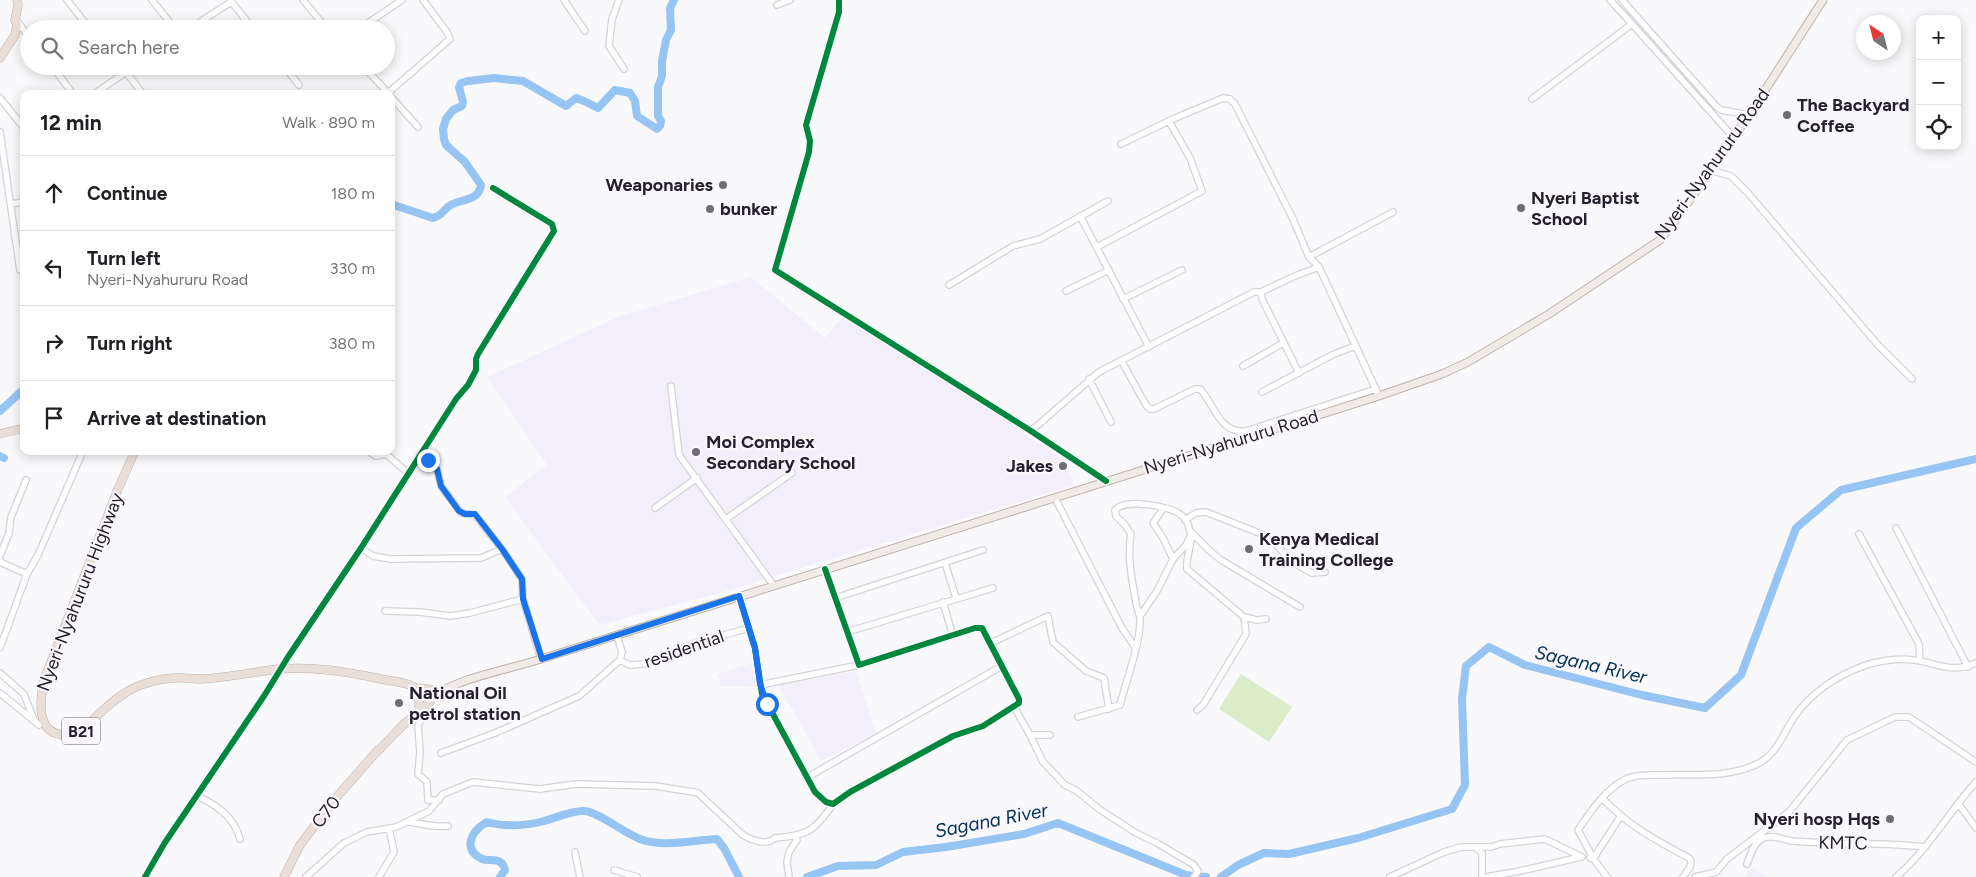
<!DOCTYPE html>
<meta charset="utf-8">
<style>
:root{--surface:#fff;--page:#f6f6f6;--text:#202124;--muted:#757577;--line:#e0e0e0}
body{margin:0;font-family:Figtree,sans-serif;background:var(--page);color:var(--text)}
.controls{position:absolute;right:15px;top:15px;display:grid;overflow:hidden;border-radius:10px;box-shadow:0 2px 12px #0003}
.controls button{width:45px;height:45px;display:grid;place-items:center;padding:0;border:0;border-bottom:1px solid var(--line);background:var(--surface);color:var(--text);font:25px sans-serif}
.compass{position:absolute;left:1856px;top:15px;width:45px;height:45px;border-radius:50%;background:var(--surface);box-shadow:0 2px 12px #0003;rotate:325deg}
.stop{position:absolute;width:15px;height:15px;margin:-11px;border:4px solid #1a73e8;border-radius:50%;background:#fff}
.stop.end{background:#1a73e8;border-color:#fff;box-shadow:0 1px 5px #0008}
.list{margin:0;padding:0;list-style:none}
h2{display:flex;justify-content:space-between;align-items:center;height:65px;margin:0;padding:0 20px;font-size:21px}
h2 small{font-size:16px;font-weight:400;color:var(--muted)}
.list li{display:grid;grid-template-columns:32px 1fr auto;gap:15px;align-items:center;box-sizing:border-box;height:75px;padding:0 20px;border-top:1px solid var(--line)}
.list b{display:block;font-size:19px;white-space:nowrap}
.list p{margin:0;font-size:16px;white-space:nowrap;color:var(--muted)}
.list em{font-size:16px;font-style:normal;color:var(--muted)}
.icon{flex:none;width:28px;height:28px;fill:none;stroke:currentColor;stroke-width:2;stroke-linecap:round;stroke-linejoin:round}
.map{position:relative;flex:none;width:1976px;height:877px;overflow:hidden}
.search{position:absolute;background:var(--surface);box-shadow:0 2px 12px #0003;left:20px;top:20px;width:375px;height:55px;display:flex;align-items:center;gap:12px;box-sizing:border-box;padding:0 18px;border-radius:28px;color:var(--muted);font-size:19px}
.panel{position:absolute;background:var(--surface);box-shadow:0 2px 12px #0003;left:20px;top:90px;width:375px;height:365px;border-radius:10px}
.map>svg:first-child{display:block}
.built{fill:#f3effa}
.green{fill:#dcebc8}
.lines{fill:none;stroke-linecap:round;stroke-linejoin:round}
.river{stroke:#96c5f3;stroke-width:8}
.minor-casing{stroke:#d5d2d8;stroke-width:8}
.major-casing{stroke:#bcb2ab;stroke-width:9}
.highway-casing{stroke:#bcb2ab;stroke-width:9}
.minor{stroke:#fefefe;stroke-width:5.5}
.major{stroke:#f1ebe7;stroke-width:7}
.highway{stroke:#eadfd8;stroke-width:8}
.cycleway-casing{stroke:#f9f7fc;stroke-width:9}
.cycleway{stroke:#00873e;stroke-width:6}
.route{stroke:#1a73e8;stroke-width:6}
.poi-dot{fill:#6f6c73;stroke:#f9f7fc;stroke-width:2}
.labels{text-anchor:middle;stroke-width:4.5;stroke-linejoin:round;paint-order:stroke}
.shield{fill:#f9f7fc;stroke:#656169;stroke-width:1}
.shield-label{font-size:16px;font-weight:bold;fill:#25212a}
.poi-label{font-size:18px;font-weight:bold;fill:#25212a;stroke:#f9f7fc;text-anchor:start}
.street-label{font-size:18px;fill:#25212a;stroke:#f9f7fc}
.water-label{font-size:19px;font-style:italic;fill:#003159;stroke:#f9f7fc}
</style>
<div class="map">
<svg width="1976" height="877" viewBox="0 0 1976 877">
<rect width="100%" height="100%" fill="#f9f8fb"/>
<path class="built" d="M 751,277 L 825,338 L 841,319 L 849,314 L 1066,462 L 1074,485 L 713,595 L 599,625 L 505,497 L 547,465 L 487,377 L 618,317 Z
M 752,663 L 756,687 L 721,686 L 718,674 Z
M 856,671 L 876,733 L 821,761 L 795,713 L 780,690 L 780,684 Z
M 1753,867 L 1766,877 L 1745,877 Z"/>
<path class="green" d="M 1241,674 L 1292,707 L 1269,742 L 1219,709 Z"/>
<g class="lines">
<path class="river" d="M 391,204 L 433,218 C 441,216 443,211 449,206 C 460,198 478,203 481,185 L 465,162 L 446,145 L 444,139 L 443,129 L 446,119 L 453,110 L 462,106 L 463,102 L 459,87 L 461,83 L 468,81 L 494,78 L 523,81 L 566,106 L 576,98 L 584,101 L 598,108 L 615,90 L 630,93 L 635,101 L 637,116 L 657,129 L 660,126 L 661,121 L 658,116 L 658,87 L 662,76 L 662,61 L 666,40 L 671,30 L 670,8 L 674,0
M 0,411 L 24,389
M 0,456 L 4,458
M 500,877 L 505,870 C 504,866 502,862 498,861 C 493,859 487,861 482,859 C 462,849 471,831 487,822 C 504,827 526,826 544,821 C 556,818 572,810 585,811 C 598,812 626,834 640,839 C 664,848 692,840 717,839 L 724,848 L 739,877
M 807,877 L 838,866 L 876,865 L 903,852 L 946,847 L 1024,834 L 1058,823 L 1186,875 L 1206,877
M 1221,877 L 1238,865 L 1264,853 L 1289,854 L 1358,838 L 1452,809 L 1465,785 L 1462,699 L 1466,666 L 1489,647 L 1525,665 L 1642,695 L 1705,708 L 1741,675 L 1796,528 L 1841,490 L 1976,459"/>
<g class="minor-casing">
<path id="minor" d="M 67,0 L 90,29
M 152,0 L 175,29
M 230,0 L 253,29
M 303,0 L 327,29
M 564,0 L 585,31
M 619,0 L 612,19 L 609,46 L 624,69
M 839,0 L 839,12 L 806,125 L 810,141 L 809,152 L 775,270 L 1031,431 L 1106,481
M 1610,0 L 1632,24
M 1622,0 L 1716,106 L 1721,110 L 1749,115
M 777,5 L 790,0
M 17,21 L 29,37
M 189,29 L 231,2
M 359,29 L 402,0
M 52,66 L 73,94
M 121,66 L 143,94
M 284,66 L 299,85
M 363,66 L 389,94
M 388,93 L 450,39 L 447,32 L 423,0
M 94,94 L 135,66
M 391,97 L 418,127
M 0,98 L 24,128
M 1532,99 L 1632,24 L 1734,138
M 0,132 L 20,270
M 1121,144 L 1173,119 L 1223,98 L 1230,99 L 1235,104 L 1293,219 L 1309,257 L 1319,267 L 1379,396
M 1710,170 L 1731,176 L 1748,193 L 1878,345 L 1912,379
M 11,204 L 24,202
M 1080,216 L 1149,347
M 1097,247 L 1202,191 L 1190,158 L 1169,121
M 1309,257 L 1393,212
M 949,285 L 1013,246 L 1040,239 L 1108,201
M 1066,291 L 1109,270
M 1123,299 L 1182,270
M 1121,360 L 1146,405 L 1150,409 L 1154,409 L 1195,389 L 1200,389 C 1215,405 1219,434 1246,431 L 1376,389
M 1243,366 L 1283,343
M 1299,373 L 1262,299 L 1261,292 L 1295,276 L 1319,267
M 1089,379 L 1111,422
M 671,386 L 679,455 L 774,586
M 1262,392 L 1332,355 L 1355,346
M 1031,431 L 1099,372 L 1254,292 L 1261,292
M 368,451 L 376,456 L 386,454 L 408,473
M 420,454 L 437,469 L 441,486 L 461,513 L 475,515 L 502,549
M 1055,498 L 1122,628 L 1135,647
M 655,508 L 697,478
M 1163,509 L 1153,523 L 1163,538 L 1173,559
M 726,519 L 792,473
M 1185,520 L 1196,513 L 1206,512 L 1264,535 L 1272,540 L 1292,562 L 1312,573 L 1325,572
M 1896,528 L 1968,667
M 1190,531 L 1210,551 L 1221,560 L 1300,607
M 1859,534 L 1919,644 L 1920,661
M 361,548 L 373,556 L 391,559 L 481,558 L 502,549 L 522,579 L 523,599 L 541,659
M 0,556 L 9,533 L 11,517 L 26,480
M 0,560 L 2,563 L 27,574
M 945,563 L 956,598
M 739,596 L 755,648 L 762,694 L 815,792 L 826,802 L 833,804 L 850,792 L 953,736 L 983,726 L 1019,703 L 1019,699 L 982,628 L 975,628 L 859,665 L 825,569
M 835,598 L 983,550
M 943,602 L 953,636
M 385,611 L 420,612 L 450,616 L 470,613 L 523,599
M 1140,616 L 1157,591 L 1173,559 L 1186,545 L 1190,537
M 847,632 L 993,588
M 991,643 L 1048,616 L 1053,642 L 1086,671 L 1104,678 L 1109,709
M 0,648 L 27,574 L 38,555 L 83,451
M 620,660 L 630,665 L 643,664 L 696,643 L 749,628
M 0,673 L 24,694 L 34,720
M 760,685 L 859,665
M 0,693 L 39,725
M 1014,707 L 1030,735 L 1043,762 L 1065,785 L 1077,791 L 1099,809 L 1136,833 L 1157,843 L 1194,865 L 1198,871 L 1194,877
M 424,708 L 418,726 L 420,752 L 418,774 L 427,782 L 428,800 L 439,800
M 1197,710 L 1203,705 L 1246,634 L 1244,617
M 1078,717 L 1120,705 C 1126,681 1141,642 1140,618 C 1139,613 1137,608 1136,603 C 1132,580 1127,557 1131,534 L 1125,525 L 1116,516 L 1115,510 C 1125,498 1171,506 1181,515 C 1185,518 1188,523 1189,528 C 1195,542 1185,555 1187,569 L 1244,617 L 1257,620 L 1266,619
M 1030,735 L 1050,735
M 441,753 L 495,733 L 579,696 L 620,660 L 622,652 L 617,636
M 806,778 L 1002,666
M 197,796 C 217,805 234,817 240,839
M 1602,798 C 1630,827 1654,839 1689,858 L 1691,861 L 1690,867 L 1683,877
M 1958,803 L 1976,828
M 408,822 C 422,823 434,828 448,826
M 1476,848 L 1482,853 L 1482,877
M 575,852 L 580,877
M 1590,858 L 1595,856 L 1620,817
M 1747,864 C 1750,856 1754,842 1763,838 C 1773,834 1784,840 1793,841 C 1837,845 1882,842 1925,847
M 614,870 L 637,877
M 145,877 L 164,844 L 264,696 L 288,657 L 361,548 L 456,399 L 468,385 L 476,370 L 476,359 L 478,354 L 554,231 L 552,224 L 493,188
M 306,877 L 344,843 L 367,832 L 396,827 L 421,815 L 429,811 L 443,794 L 473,782 L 540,789 L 576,784 L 655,786 L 694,792 L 698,793 L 743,835 C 751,840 766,846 775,838 C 808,835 814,832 833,804
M 379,877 L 394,852 L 389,828
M 789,877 L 787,862 L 789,852 L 797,840 L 795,836
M 1390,877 L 1444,852 L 1461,847 L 1491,847 L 1500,844 L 1545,839 L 1582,857
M 1486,877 L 1520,871 L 1581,857
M 1607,877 L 1593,858 L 1578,830 C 1591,811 1604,791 1624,780 C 1635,774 1650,775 1662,775 C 1693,774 1726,778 1755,765 C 1777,756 1783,733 1795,716 C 1810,694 1836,676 1861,667 C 1875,661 1898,658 1914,660 C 1938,663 1951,674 1976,663
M 1695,877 L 1716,872 L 1727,859 L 1789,812 L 1847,740 L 1895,717 L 1909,717 L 1976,762
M 1896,877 C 1928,850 1948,813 1976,782"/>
</g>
<g class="major-casing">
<path id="major" d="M 428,699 C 457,678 507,670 541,659 L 1379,396 L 1442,374 L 1468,362 L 1549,314 L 1660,240 L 1678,217 L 1749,115 L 1823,0"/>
</g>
<g class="highway-casing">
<path id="highway" d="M 0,58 L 15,35 L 17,25 L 15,20 L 18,5 L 17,0
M 0,434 L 24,428
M 135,451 L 118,489 L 44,680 C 40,700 35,734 65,735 C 81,735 89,723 100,713 C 112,702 127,689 144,684 C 156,680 172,677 185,678 C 190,678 195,679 200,679 C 227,678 253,672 279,669 C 314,666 348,672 381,679 C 404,683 416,682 430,702 L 403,725 L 376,753
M 420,688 L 440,691
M 414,690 L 419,695 L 419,707
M 284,877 L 300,845 L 335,799 L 378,750"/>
</g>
<use href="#minor" class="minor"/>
<use href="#major" class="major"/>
<use href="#highway" class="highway"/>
<g class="cycleway-casing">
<path id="cycleway" d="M 839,0 L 839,12 L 806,125 L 810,141 L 809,152 L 775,270 L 1031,431 L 1106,481
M 739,596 L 755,648 L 762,694 L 815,792 L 826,802 L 833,804 L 850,792 L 953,736 L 983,726 L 1019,703 L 1019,699 L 982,628 L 975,628 L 859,665 L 825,569
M 145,877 L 164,844 L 264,696 L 288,657 L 361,548 L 456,399 L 468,385 L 476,370 L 476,359 L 478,354 L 554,231 L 552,224 L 493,188"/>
</g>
<use href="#cycleway" class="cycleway"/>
</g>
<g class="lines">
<path class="route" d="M 428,460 L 437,469 L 441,486 L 459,511 L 465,514 L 475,514 L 502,549 L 522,579 L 523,599 L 542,659 L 739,596 L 755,648 L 760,684 L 767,704"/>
</g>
<g class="poi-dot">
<circle cx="1787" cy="115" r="5"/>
<circle cx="723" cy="185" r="5"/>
<circle cx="1521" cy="208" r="5"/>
<circle cx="710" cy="209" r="5"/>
<circle cx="696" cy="452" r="5"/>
<circle cx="1063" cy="466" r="5"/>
<circle cx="1249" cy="549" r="5"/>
<circle cx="399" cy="703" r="5"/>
<circle cx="1890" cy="819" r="5"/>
</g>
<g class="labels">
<rect class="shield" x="62" y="717.5" width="38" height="27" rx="4"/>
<g class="shield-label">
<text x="81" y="737">B21</text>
</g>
<g class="poi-label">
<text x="1797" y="111">The Backyard<tspan x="1797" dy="21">Coffee</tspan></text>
<text x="713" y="191" text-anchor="end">Weaponaries</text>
<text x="1531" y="204">Nyeri Baptist<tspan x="1531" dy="21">School</tspan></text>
<text x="720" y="215">bunker</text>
<text x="706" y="448">Moi Complex<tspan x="706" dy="21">Secondary School</tspan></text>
<text x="1053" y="472" text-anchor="end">Jakes</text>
<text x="1259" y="545">Kenya Medical<tspan x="1259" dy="21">Training College</tspan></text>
<text x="409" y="699">National Oil<tspan x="409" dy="21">petrol station</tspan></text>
<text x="1880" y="825" text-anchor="end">Nyeri hosp Hqs</text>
</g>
<g class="street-label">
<text transform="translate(1712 164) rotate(-54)" y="6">Nyeri-Nyahururu Road</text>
<text transform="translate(1231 442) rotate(-17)" y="6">Nyeri-Nyahururu Road</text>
<text transform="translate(80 592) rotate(-69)" y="6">Nyeri-Nyahururu Highway</text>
<text transform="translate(684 649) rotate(-19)" y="6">residential</text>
<text transform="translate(326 812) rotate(-52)" y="6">C70</text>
<text transform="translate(1843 843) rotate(1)" y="6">KMTC</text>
</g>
<g class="water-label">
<text transform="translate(1591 664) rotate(13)" y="7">Sagana River</text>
<text transform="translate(991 820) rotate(-11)" y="7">Sagana River</text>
</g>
</g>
</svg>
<div class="controls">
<button>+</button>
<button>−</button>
<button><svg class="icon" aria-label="locate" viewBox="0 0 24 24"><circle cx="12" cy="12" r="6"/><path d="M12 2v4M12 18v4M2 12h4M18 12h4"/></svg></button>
</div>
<svg class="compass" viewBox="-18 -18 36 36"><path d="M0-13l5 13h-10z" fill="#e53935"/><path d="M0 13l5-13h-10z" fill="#757577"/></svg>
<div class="stop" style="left:767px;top:704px"></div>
<div class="stop end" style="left:428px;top:460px"></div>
<div class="search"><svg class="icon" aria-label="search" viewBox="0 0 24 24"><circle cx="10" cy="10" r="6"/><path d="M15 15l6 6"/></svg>Search here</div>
<section class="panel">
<h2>12 min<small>Walk · 890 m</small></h2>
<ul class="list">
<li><svg class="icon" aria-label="ahead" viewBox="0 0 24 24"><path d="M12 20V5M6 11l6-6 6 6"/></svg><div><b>Continue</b></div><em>180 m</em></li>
<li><svg class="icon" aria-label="left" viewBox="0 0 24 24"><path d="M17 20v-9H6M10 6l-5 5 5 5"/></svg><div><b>Turn left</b><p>Nyeri-Nyahururu Road</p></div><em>330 m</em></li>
<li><svg class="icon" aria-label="right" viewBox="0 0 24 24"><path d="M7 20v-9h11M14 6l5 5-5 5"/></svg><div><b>Turn right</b></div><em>380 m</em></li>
<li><svg class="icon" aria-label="arrive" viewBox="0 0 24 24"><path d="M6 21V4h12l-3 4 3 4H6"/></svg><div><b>Arrive at destination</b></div></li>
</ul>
</section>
</div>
